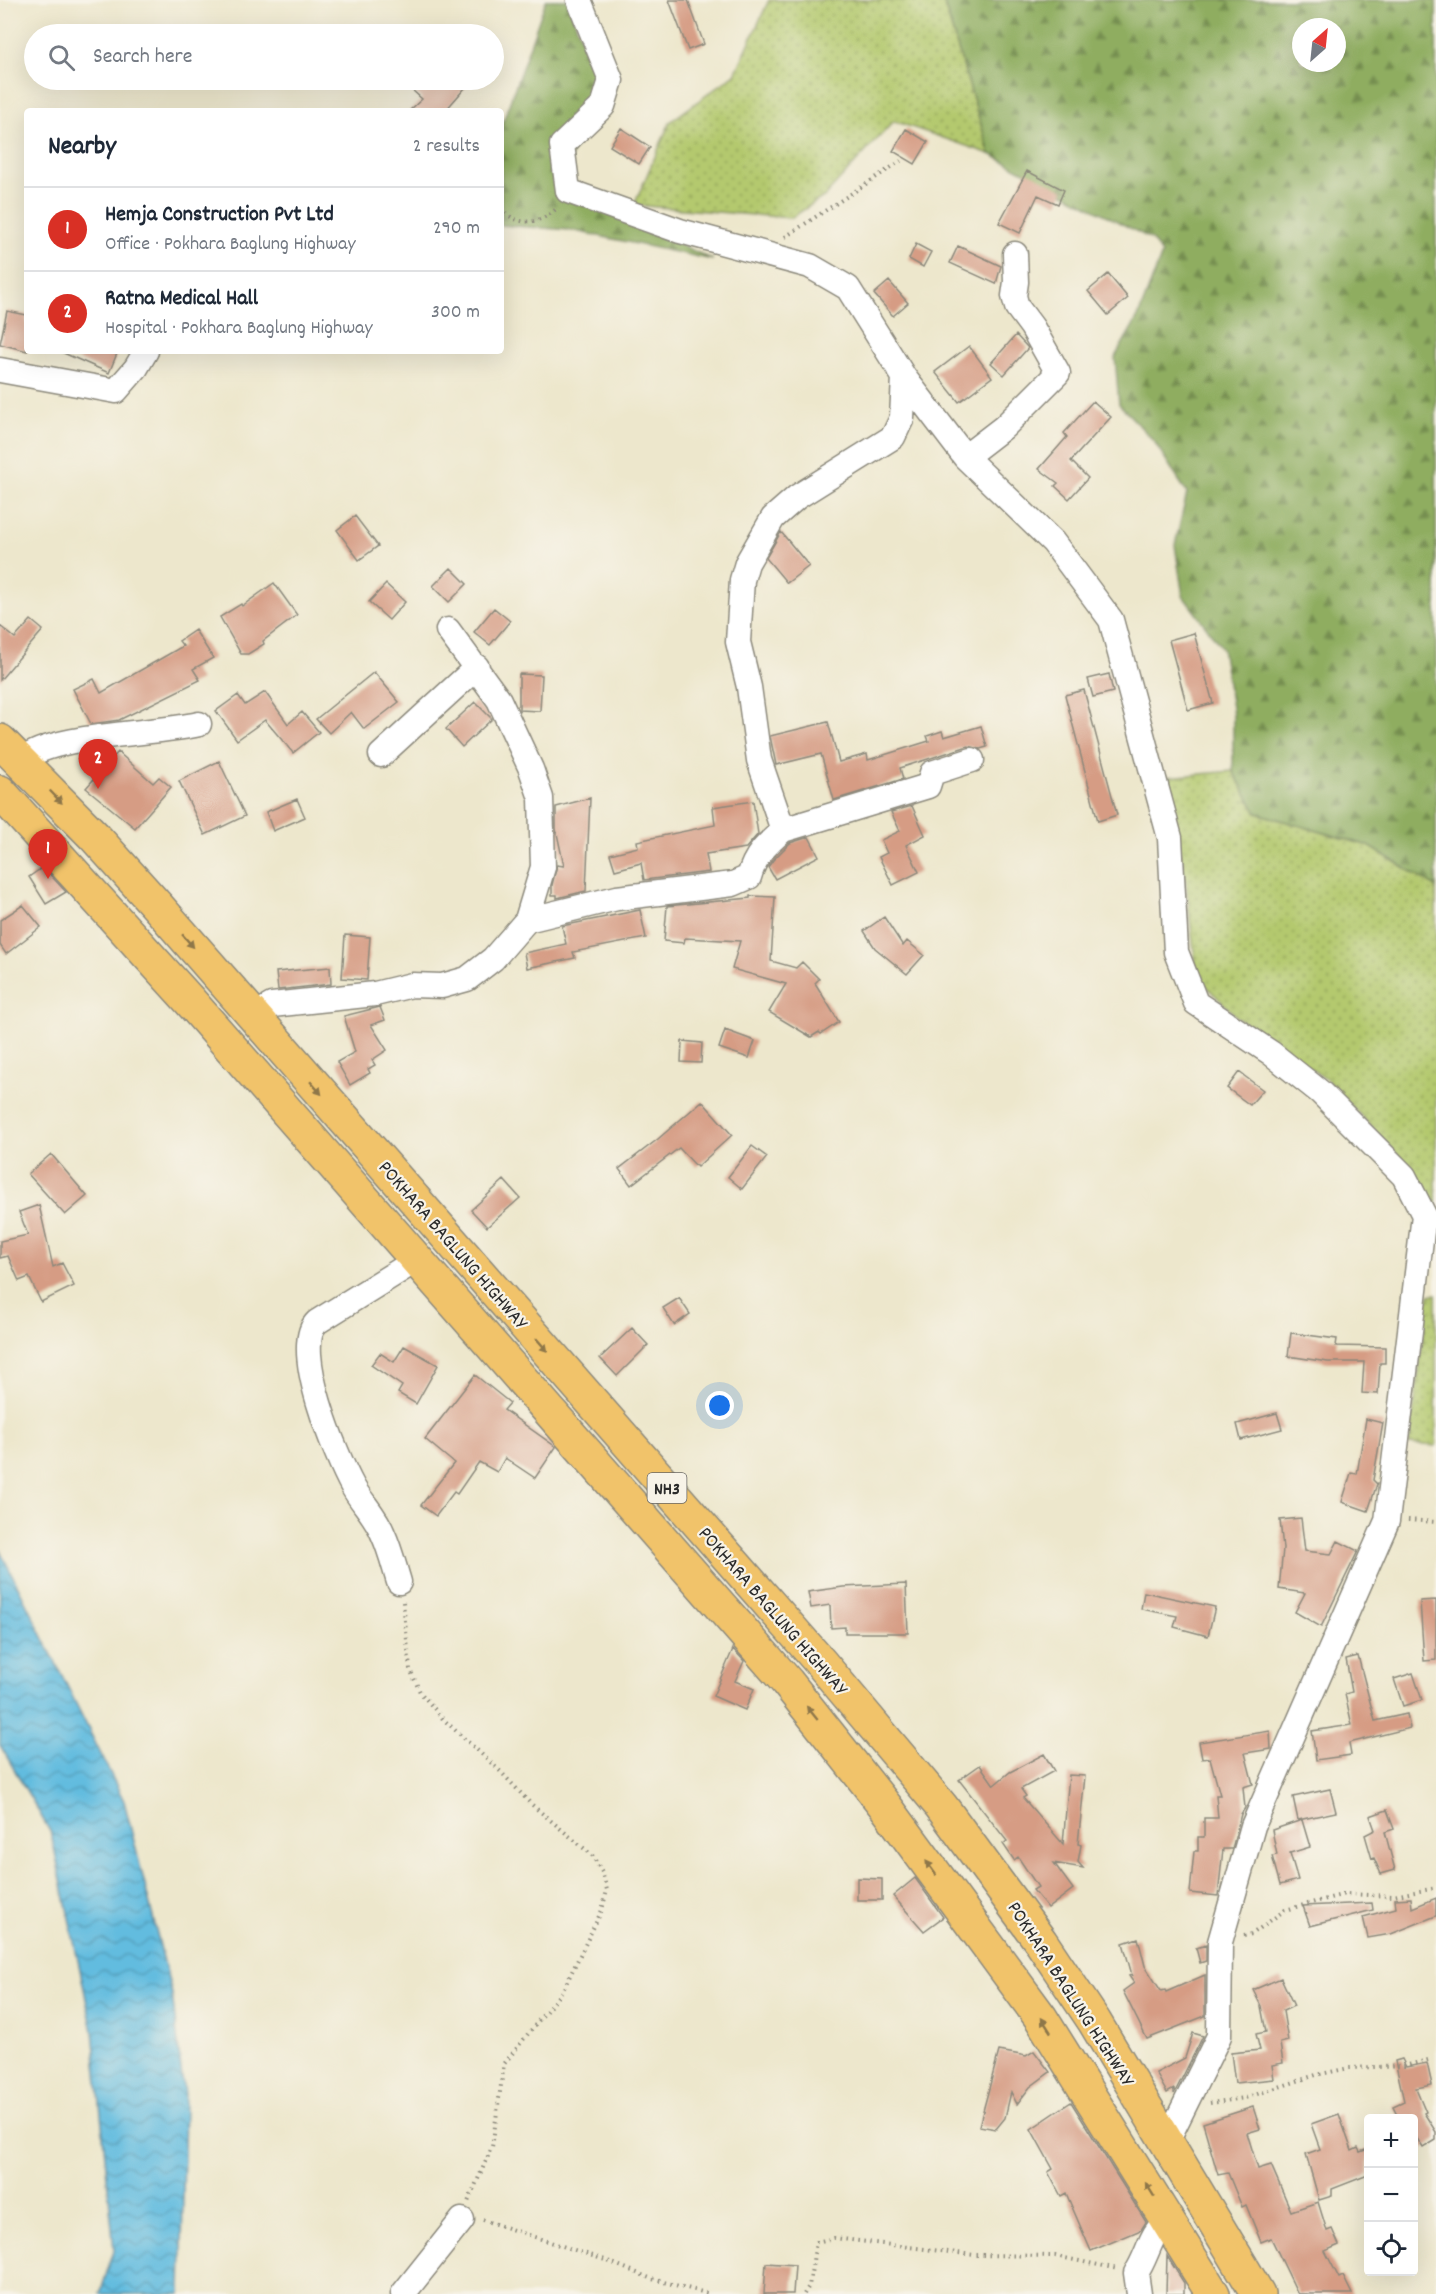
<!DOCTYPE html>
<meta charset="utf-8">
<style>
:root{--surface:#fff;--page:#f6f6f7;--text:#1f2937;--muted:#747a83;--line:#e0e1e3;--accent:#d93025}
body{margin:0;font-family:Dekko,sans-serif;background:var(--page);color:var(--text)}
.controls{position:absolute;right:18px;bottom:18px;display:grid;overflow:hidden;border-radius:6px;box-shadow:0 6px 24px #0002}
.controls button{width:54px;height:54px;display:grid;place-items:center;padding:0;border:0;border-bottom:2px solid var(--line);background:var(--surface);color:var(--text);font:30px sans-serif}
.compass{position:absolute;left:1292px;top:18px;width:54px;height:54px;border-radius:50%;background:var(--surface);box-shadow:0 6px 24px #0002;rotate:27deg}
.you{position:absolute;left:720px;top:1406px;width:21px;height:21px;margin:-15px;border:4px solid #fff;border-radius:50%;background:#1a73e8;box-shadow:0 0 0 9px #1a73e833}
.badge{display:grid;place-items:center;width:39px;height:39px;border-radius:50%;background:var(--accent);color:#fff;font-size:20px;font-weight:700}
.pin{position:absolute;translate:-50% -50px;filter:drop-shadow(0 2px 3px #0008)}
.pin::after{content:'';position:absolute;top:32px;width:21px;height:18px;background:inherit;clip-path:polygon(0 0,100% 0,50% 100%)}
.list{margin:0;padding:0;list-style:none}
h2{display:flex;justify-content:space-between;align-items:center;height:78px;margin:0;padding:0 24px;font-size:26px}
h2 small{font-size:20px;font-weight:400;color:var(--muted)}
.list li{display:grid;grid-template-columns:39px 1fr auto;gap:18px;align-items:center;box-sizing:border-box;height:84px;padding:0 24px;border-top:2px solid var(--line)}
.list b{display:block;font-size:22px;white-space:nowrap}
.list p{margin:0;font-size:20px;white-space:nowrap;color:var(--muted)}
.list em{font-size:20px;font-style:normal;color:var(--muted)}
.icon{flex:none;width:33px;height:33px;fill:none;stroke:currentColor;stroke-width:2;stroke-linecap:round;stroke-linejoin:round}
.map{position:relative;flex:none;width:1436px;height:2294px;overflow:hidden}
.search{position:absolute;background:var(--surface);box-shadow:0 6px 24px #0002;left:24px;top:24px;width:480px;height:66px;display:flex;align-items:center;gap:15px;box-sizing:border-box;padding:0 21px;border-radius:33px;color:var(--muted);font-size:22px}
.panel{position:absolute;background:var(--surface);box-shadow:0 6px 24px #0002;left:24px;top:108px;width:480px;height:246px;border-radius:6px}
.map>svg:first-child{display:block}
.grass{fill:url(#grass-dots);stroke:#707a4c;stroke-width:1.5}
.forest{fill:url(#forest-firs);stroke:#5d6c46;stroke-width:1.5;fill-rule:evenodd}
.water{fill:url(#water-waves);stroke:#467485;stroke-width:1.5}
.building{fill:#d69c84}
.lines{fill:none;stroke-linecap:round;stroke-linejoin:round}
.minor-casing{stroke:#8c897c;stroke-width:27}
.highway-casing{stroke:#8c897c;stroke-width:36}
.path{stroke:#8c897c;stroke-width:4;stroke-dasharray:1.5 4.5;stroke-linecap:butt}
.minor{stroke:#fff;stroke-width:24}
.highway{stroke:#f1c36a;stroke-width:33}
.oneway{fill:#8e774a}
.labels{text-anchor:middle;stroke-width:4.5;stroke-linejoin:round;paint-order:stroke}
.shield{fill:#f7f3e8;stroke:#686764;stroke-width:1.5}
.shield-label{font-size:18px;font-weight:bold;fill:#2b2b2b}
.street-label{font-size:20px;fill:#2b2b2b;stroke:#f7f3e8}
</style>
<div class="map">
<svg width="1436" height="2294" viewBox="0 0 1436 2294">
<defs>
<pattern id="grass-dots" width="8" height="8" patternUnits="userSpaceOnUse" patternTransform="scale(1.5)"><rect width="8" height="8" fill="#b4c96e"/><path d="M2 2h.1M6 6h.1" fill="none" stroke="#93a35b" stroke-width="1.8" stroke-linecap="round"/></pattern>
<pattern id="forest-firs" width="22" height="20" patternUnits="userSpaceOnUse" patternTransform="scale(1.5)"><rect width="22" height="20" fill="#8fad61"/><path d="M5 1l3.5 6h-7zM16 11l3.5 6h-7z" fill="#758d50"/></pattern>
<pattern id="water-waves" width="16" height="10" patternUnits="userSpaceOnUse" patternTransform="scale(1.5)"><rect width="16" height="10" fill="#62bcdf"/><path d="M0 5q4-4 8 0t8 0" fill="none" stroke="#5199b5"/></pattern>
</defs>
<rect width="100%" height="100%" fill="#f7f3e8"/>
<filter id="ink" filterUnits="userSpaceOnUse"><feTurbulence type="fractalNoise" baseFrequency=".0167" numOctaves="2"/><feDisplacementMap in="SourceGraphic" scale="12" xChannelSelector="R" yChannelSelector="G"/><feConvolveMatrix kernelMatrix="1 2 1 2 8 2 1 2 1" color-interpolation-filters="sRGB"/></filter>
<filter id="wash" filterUnits="userSpaceOnUse"><feTurbulence type="fractalNoise" baseFrequency=".008" numOctaves="4" result="noise"/><feDisplacementMap in="SourceGraphic" scale="24" xChannelSelector="R" yChannelSelector="G"/><feGaussianBlur stdDeviation="1.35" result="paint"/><feColorMatrix in="noise" values="0 0 0 0 0 0 0 0 0 0 0 0 0 0 0 0 0 1.4 0 .05"/><feComposite in="paint" operator="in"/></filter>
<g filter="url(#wash)">
<rect width="100%" height="100%" fill="#ede7cc"/>
<path class="grass" d="M 769,0 L 943,0 L 990,154 L 894,121 L 825,196 L 791,218 L 634,205 L 670,122 L 735,74 Z
M 1233,771 L 1257,813 L 1369,846 L 1436,887 L 1436,1205 L 1432,1206 L 1400,1157 L 1327,1080 L 1238,1018 L 1197,977 L 1186,884 L 1167,777 Z
M 1436,1294 L 1436,1446 L 1409,1444 L 1429,1295 Z"/>
<path class="forest" d="M 546,0 L 567,0 L 597,81 L 560,188 L 713,260 L 570,230 L 501,225 L 501,127 Z
M 943,0 L 1436,0 L 1436,887 L 1369,846 L 1257,813 L 1233,771 L 1233,714 L 1222,648 L 1183,596 L 1175,545 L 1187,493 L 1154,441 L 1119,404 L 1115,357 L 1138,317 L 1162,254 L 1151,239 L 990,154 ZM 1301,27 L 1337,27 L 1337,63 L 1301,63 Z"/>
<path class="water" d="M 0,1550 L 124,1801 L 172,1994 L 185,2103 L 181,2294 L 100,2294 L 114,2250 L 93,2031 L 51,1833 L 0,1745 Z"/>
<g id="blocks">
<path class="building" d="M 669,0 L 688,0 L 704,44 L 688,50 Z
M 419,80 L 472,80 L 445,111 L 409,111 L 422,99 L 411,89 Z
M 621,128 L 650,147 L 639,164 L 610,146 Z
M 906,129 L 928,142 L 915,164 L 893,151 Z
M 1027,171 L 1064,190 L 1058,204 L 1038,195 L 1020,233 L 999,223 Z
M 916,244 L 931,252 L 923,267 L 909,259 Z
M 958,246 L 1001,266 L 996,284 L 950,263 Z
M 1108,274 L 1128,298 L 1108,315 L 1088,291 Z
M 889,281 L 908,303 L 893,316 L 874,294 Z
M 7,311 L 27,315 L 27,351 L 0,344 Z
M 1016,335 L 1028,348 L 1004,375 L 991,363 Z
M 969,346 L 992,377 L 959,402 L 935,372 Z
M 59,351 L 118,351 L 109,373 Z
M 1093,401 L 1111,417 L 1071,461 L 1088,478 L 1069,499 L 1055,486 L 1058,483 L 1039,469 L 1067,437 L 1064,433 Z
M 355,516 L 378,546 L 359,560 L 337,530 Z
M 781,532 L 809,566 L 787,583 L 766,558 Z
M 451,568 L 467,584 L 449,602 L 433,586 Z
M 274,583 L 297,615 L 263,641 L 264,644 L 248,654 L 241,654 L 220,617 L 241,604 L 242,606 Z
M 386,584 L 405,602 L 389,620 L 369,602 Z
M 494,608 L 510,621 L 490,645 L 474,632 Z
M 31,620 L 43,630 L 0,680 L 0,626 L 15,638 Z
M 195,630 L 213,658 L 193,669 L 200,680 L 119,720 L 91,724 L 73,689 L 94,679 L 101,693 L 183,646 L 179,641 Z
M 1194,633 L 1213,703 L 1188,710 L 1169,640 Z
M 374,672 L 399,702 L 364,729 L 351,712 L 329,733 L 316,719 Z
M 519,674 L 542,675 L 540,711 L 519,710 Z
M 1109,674 L 1113,692 L 1093,697 L 1088,679 Z
M 1084,690 L 1117,815 L 1098,821 L 1065,695 Z
M 265,692 L 288,724 L 302,712 L 319,732 L 293,753 L 265,720 L 237,740 L 216,711 L 238,695 L 245,705 Z
M 475,702 L 492,719 L 462,747 L 446,729 Z
M 828,722 L 839,762 L 867,754 L 868,760 L 929,741 L 927,736 L 942,731 L 944,737 L 981,726 L 987,747 L 980,749 L 968,746 L 900,768 L 903,779 L 834,800 L 821,754 L 776,765 L 770,736 Z
M 118,752 L 153,783 L 159,777 L 171,787 L 135,828 L 86,788 Z
M 219,761 L 245,816 L 205,835 L 179,781 Z
M 590,798 L 586,891 L 557,898 L 557,895 L 552,895 L 552,885 L 557,865 L 564,866 L 556,829 L 556,807 Z
M 297,799 L 305,817 L 273,831 L 266,812 Z
M 753,801 L 758,834 L 746,848 L 706,854 L 709,872 L 644,880 L 641,863 L 615,870 L 610,854 L 638,847 L 637,841 L 715,825 L 713,807 Z
M 912,806 L 925,835 L 906,845 L 919,872 L 893,885 L 879,857 L 887,853 L 881,840 L 900,831 L 891,812 Z
M 809,837 L 819,856 L 775,879 L 768,867 L 773,860 L 790,843 Z
M 43,867 L 66,892 L 46,904 L 29,877 Z
M 750,896 L 775,897 L 771,961 L 796,968 L 802,962 L 819,979 L 815,983 L 839,1022 L 821,1034 L 819,1032 L 811,1037 L 769,1012 L 786,984 L 732,969 L 740,941 L 685,938 L 684,943 L 664,941 L 667,906 L 750,898 Z
M 23,905 L 41,927 L 6,954 L 0,945 L 0,920 Z
M 640,910 L 646,938 L 573,952 L 575,958 L 527,968 L 524,953 L 566,944 L 562,926 Z
M 884,917 L 903,946 L 907,941 L 924,955 L 907,974 L 875,948 L 864,931 Z
M 345,935 L 370,937 L 367,980 L 342,978 Z
M 330,967 L 331,984 L 278,990 L 276,972 Z
M 380,1007 L 385,1020 L 371,1025 L 387,1050 L 372,1060 L 375,1065 L 368,1069 L 370,1073 L 350,1085 L 337,1062 L 355,1052 L 344,1016 Z
M 725,1030 L 755,1041 L 749,1058 L 719,1048 Z
M 682,1041 L 702,1043 L 701,1063 L 681,1062 Z
M 1239,1072 L 1263,1090 L 1250,1105 L 1227,1088 Z
M 702,1101 L 732,1135 L 697,1167 L 679,1148 L 631,1185 L 619,1169 L 658,1139 Z
M 752,1146 L 767,1157 L 742,1189 L 728,1177 Z
M 51,1154 L 87,1196 L 65,1215 L 28,1174 Z
M 504,1180 L 520,1198 L 487,1227 L 471,1210 Z
M 39,1205 L 53,1267 L 62,1263 L 74,1286 L 41,1302 L 29,1277 L 19,1281 L 8,1256 L 0,1258 L 0,1241 L 28,1235 L 19,1212 Z
M 679,1298 L 690,1314 L 674,1325 L 663,1308 Z
M 632,1328 L 648,1345 L 617,1376 L 600,1358 Z
M 1291,1333 L 1337,1339 L 1336,1346 L 1385,1347 L 1385,1363 L 1380,1363 L 1378,1394 L 1362,1393 L 1364,1362 L 1328,1362 L 1288,1356 Z
M 404,1346 L 438,1365 L 416,1404 L 398,1393 L 402,1386 L 371,1365 L 380,1353 L 394,1362 Z
M 475,1375 L 510,1403 L 504,1410 L 556,1447 L 535,1478 L 505,1458 L 497,1472 L 479,1462 L 457,1494 L 454,1492 L 436,1516 L 421,1505 L 454,1463 L 425,1439 Z
M 1277,1413 L 1282,1429 L 1241,1440 L 1237,1424 Z
M 1366,1419 L 1383,1423 L 1373,1480 L 1377,1484 L 1368,1511 L 1342,1502 L 1351,1473 L 1357,1474 Z
M 1301,1518 L 1305,1551 L 1331,1554 L 1338,1541 L 1358,1551 L 1321,1627 L 1295,1612 L 1305,1593 L 1279,1589 L 1283,1549 L 1280,1520 Z
M 906,1584 L 908,1633 L 845,1633 L 845,1627 L 831,1628 L 830,1605 L 811,1608 L 808,1592 L 843,1587 Z
M 1144,1592 L 1215,1607 L 1208,1636 L 1174,1627 L 1177,1616 L 1141,1609 Z
M 1436,1600 L 1436,1660 L 1424,1661 L 1420,1601 Z
M 733,1649 L 744,1661 L 735,1681 L 754,1689 L 745,1710 L 713,1696 Z
M 1358,1656 L 1375,1721 L 1407,1714 L 1410,1728 L 1349,1743 L 1351,1755 L 1316,1760 L 1312,1731 L 1352,1725 L 1345,1694 L 1352,1692 L 1346,1659 Z
M 1413,1673 L 1422,1700 L 1403,1706 L 1394,1679 Z
M 1270,1731 L 1271,1749 L 1245,1753 L 1253,1784 L 1243,1787 L 1245,1808 L 1241,1814 L 1232,1849 L 1223,1849 L 1218,1896 L 1190,1893 L 1194,1851 L 1198,1851 L 1198,1837 L 1204,1837 L 1204,1818 L 1218,1818 L 1216,1795 L 1220,1795 L 1210,1758 L 1202,1759 L 1199,1742 Z
M 1044,1754 L 1054,1771 L 1021,1789 L 1026,1796 L 1023,1798 L 1063,1844 L 1069,1775 L 1085,1776 L 1078,1844 L 1081,1845 L 1078,1862 L 1083,1868 L 1054,1863 L 1073,1889 L 1048,1908 L 1033,1890 L 1038,1887 L 1018,1857 L 1014,1860 L 1003,1844 L 1007,1841 L 959,1780 L 980,1765 L 994,1785 L 1010,1772 Z
M 1330,1789 L 1336,1812 L 1298,1820 L 1293,1797 Z
M 1387,1810 L 1394,1829 L 1385,1832 L 1395,1870 L 1381,1874 L 1374,1858 L 1372,1859 L 1365,1835 L 1375,1830 L 1370,1816 Z
M 1302,1820 L 1310,1847 L 1290,1853 L 1298,1880 L 1280,1885 L 1272,1856 L 1277,1855 L 1272,1830 Z
M 857,1878 L 882,1879 L 882,1900 L 857,1900 Z
M 915,1878 L 943,1917 L 924,1931 L 893,1896 Z
M 1411,1898 L 1412,1908 L 1436,1898 L 1436,1916 L 1391,1934 L 1368,1938 L 1363,1917 L 1396,1908 L 1395,1899 Z
M 1372,1903 L 1373,1910 L 1310,1926 L 1303,1906 Z
M 1138,1938 L 1145,1966 L 1161,1991 L 1165,1990 L 1166,1992 L 1205,1975 L 1205,2016 L 1147,2039 L 1123,1991 L 1134,1983 L 1129,1976 L 1132,1975 L 1123,1943 Z
M 1206,1945 L 1206,1961 L 1200,1963 L 1196,1948 Z
M 1281,1978 L 1294,2006 L 1283,2011 L 1288,2041 L 1280,2043 L 1283,2063 L 1272,2065 L 1274,2079 L 1235,2083 L 1231,2053 L 1260,2050 L 1256,2034 L 1266,2032 L 1261,2006 L 1253,1990 Z
M 1193,2033 L 1203,2036 L 1174,2094 L 1174,2089 L 1167,2093 L 1156,2073 L 1185,2058 Z
M 999,2051 L 1026,2056 L 1034,2051 L 1050,2072 L 1030,2087 L 1017,2104 L 1011,2092 L 1005,2118 L 996,2129 L 979,2126 Z
M 1402,2059 L 1406,2067 L 1427,2063 L 1432,2085 L 1416,2088 L 1426,2112 L 1424,2113 L 1436,2132 L 1436,2140 L 1423,2148 L 1413,2132 L 1413,2118 L 1399,2118 L 1393,2106 L 1404,2101 L 1395,2061 Z
M 1071,2102 L 1146,2222 L 1141,2230 L 1091,2251 L 1066,2193 L 1061,2196 L 1048,2172 L 1053,2169 L 1031,2129 Z
M 1253,2107 L 1260,2129 L 1247,2133 L 1258,2169 L 1271,2165 L 1291,2211 L 1318,2202 L 1327,2231 L 1332,2229 L 1339,2245 L 1325,2251 L 1339,2278 L 1343,2276 L 1352,2294 L 1298,2294 L 1271,2238 L 1261,2242 L 1246,2205 L 1242,2207 L 1228,2173 L 1218,2175 L 1203,2123 Z
M 1339,2114 L 1352,2151 L 1358,2148 L 1360,2152 L 1368,2149 L 1368,2175 L 1332,2189 L 1332,2196 L 1319,2200 L 1306,2154 L 1320,2149 L 1311,2124 Z
M 1167,2256 L 1184,2283 L 1184,2294 L 1166,2294 Z
M 766,2263 L 795,2265 L 793,2294 L 764,2294 Z"/>
</g>
</g>
<g filter="url(#ink)">
<use href="#blocks" fill-opacity="0" stroke="#8c897c" stroke-width="1.5"/>
<g class="lines">
<g class="minor-casing">
<path id="minor" d="M 579,0 L 611,80 L 603,106 L 562,145 L 568,191 L 680,231 L 810,266 L 848,288 L 904,377 L 965,457 L 1053,542 L 1111,620 L 1170,838 L 1176,952 L 1196,1003 L 1271,1053 L 1320,1092 L 1404,1176 L 1424,1215 L 1387,1521 L 1253,1826 L 1220,1942 L 1219,2036 L 1166,2143
M 0,370 L 116,391 L 136,368 L 146,351
M 965,457 L 1004,427 L 1058,373 L 1032,327 L 1017,307 L 1014,296 L 1016,282 L 1015,254
M 448,630 L 499,700 L 531,769 L 541,798 L 543,867 L 527,920
M 381,755 L 477,667
M 21,761 C 55,733 151,735 199,724
M 783,830 L 928,786 L 932,773 L 972,760
M 253,1016 L 272,1005 L 375,994 L 412,985 L 442,986 L 467,979 L 493,959 L 527,920 L 617,898 L 733,884 L 749,877 C 755,855 766,845 783,830 L 759,760 L 749,687 L 738,642 L 742,580 L 747,563 L 773,518 L 797,497 L 893,437 L 902,418 L 904,377
M 399,1582 C 394,1566 390,1549 383,1534 C 376,1516 362,1503 353,1487 C 337,1458 290,1347 317,1322 L 415,1261
M 403,2294 L 462,2220
M 1139,2294 L 1136,2273 C 1148,2256 1150,2232 1168,2220"/>
</g>
<g class="highway-casing">
<path id="highway" d="M 0,741 L 94,836 L 159,908 L 821,1663 L 941,1806 L 1041,1942 L 1094,2021 L 1258,2294
M 0,792 L 189,1000 L 787,1682 L 886,1807 L 1041,2018 L 1213,2294"/>
</g>
<path class="path" d="M 501,208 C 517,228 541,224 557,208
M 785,237 L 901,161
M 1408,1520 L 1436,1522
M 403,1602 L 410,1669 L 420,1692 L 443,1719 L 501,1772 L 531,1804 L 592,1855 L 602,1872 L 607,1890 L 602,1910 L 563,1990 L 504,2064 L 492,2147 L 468,2202
M 1244,1936 L 1252,1934 L 1285,1910 L 1345,1894 L 1393,1896 L 1436,1888
M 1210,2103 L 1245,2098 L 1316,2075 L 1349,2068 L 1404,2066 L 1432,2059
M 483,2220 L 605,2260 L 652,2279 L 710,2294
M 804,2294 L 809,2286 L 816,2242 L 834,2238 L 974,2255 L 1055,2256 L 1118,2269"/>
<use href="#minor" class="minor"/>
<use href="#highway" class="highway"/>
</g>
<defs><path id="oneway-solid" d="M-6-.8H1V-3.2L6.5 0L1 3.2V.8H-6Z" transform="scale(1.5)"/></defs>
<g class="oneway">
<use href="#oneway-solid" transform="translate(56 797) rotate(46)"/>
<use href="#oneway-solid" transform="translate(188 941) rotate(49)"/>
<use href="#oneway-solid" transform="translate(316 1088) rotate(49)"/>
<use href="#oneway-solid" transform="translate(542 1345) rotate(49)"/>
<use href="#oneway-solid" transform="translate(812 1713) rotate(-129)"/>
<use href="#oneway-solid" transform="translate(931 1868) rotate(-126)"/>
<use href="#oneway-solid" transform="translate(1046 2025) rotate(-123)"/>
<use href="#oneway-solid" transform="translate(1150 2190) rotate(-122)"/>
</g>
</g>
<g class="labels">
<rect class="shield" x="647.5" y="1473" width="39" height="30" rx="4.5"/>
<g class="shield-label">
<text x="667" y="1494">NH3</text>
</g>
<g class="street-label">
<text transform="translate(454 1244) rotate(49)" y="7">POKHARA BAGLUNG HIGHWAY</text>
<text transform="translate(774 1610) rotate(49)" y="7">POKHARA BAGLUNG HIGHWAY</text>
<text transform="translate(1072 1993) rotate(57)" y="7">POKHARA BAGLUNG HIGHWAY</text>
</g>
</g>
</svg>
<div class="controls">
<button>+</button>
<button>−</button>
<button><svg class="icon" aria-label="locate" viewBox="0 0 24 24"><circle cx="12" cy="12" r="6"/><path d="M12 2v4M12 18v4M2 12h4M18 12h4"/></svg></button>
</div>
<svg class="compass" viewBox="-18 -18 36 36"><path d="M0-13l5 13h-10z" fill="#e53935"/><path d="M0 13l5-13h-10z" fill="#747a83"/></svg>
<div class="you"></div>
<div class="pin badge" style="left:48px;top:879px">1</div>
<div class="pin badge" style="left:98px;top:789px">2</div>
<div class="search"><svg class="icon" aria-label="search" viewBox="0 0 24 24"><circle cx="10" cy="10" r="6"/><path d="M15 15l6 6"/></svg>Search here</div>
<section class="panel">
<h2>Nearby<small>2 results</small></h2>
<ul class="list">
<li><span class="badge">1</span><div><b>Hemja Construction Pvt Ltd</b><p>Office · Pokhara Baglung Highway</p></div><em>290 m</em></li>
<li><span class="badge">2</span><div><b>Ratna Medical Hall</b><p>Hospital · Pokhara Baglung Highway</p></div><em>300 m</em></li>
</ul>
</section>
</div>
